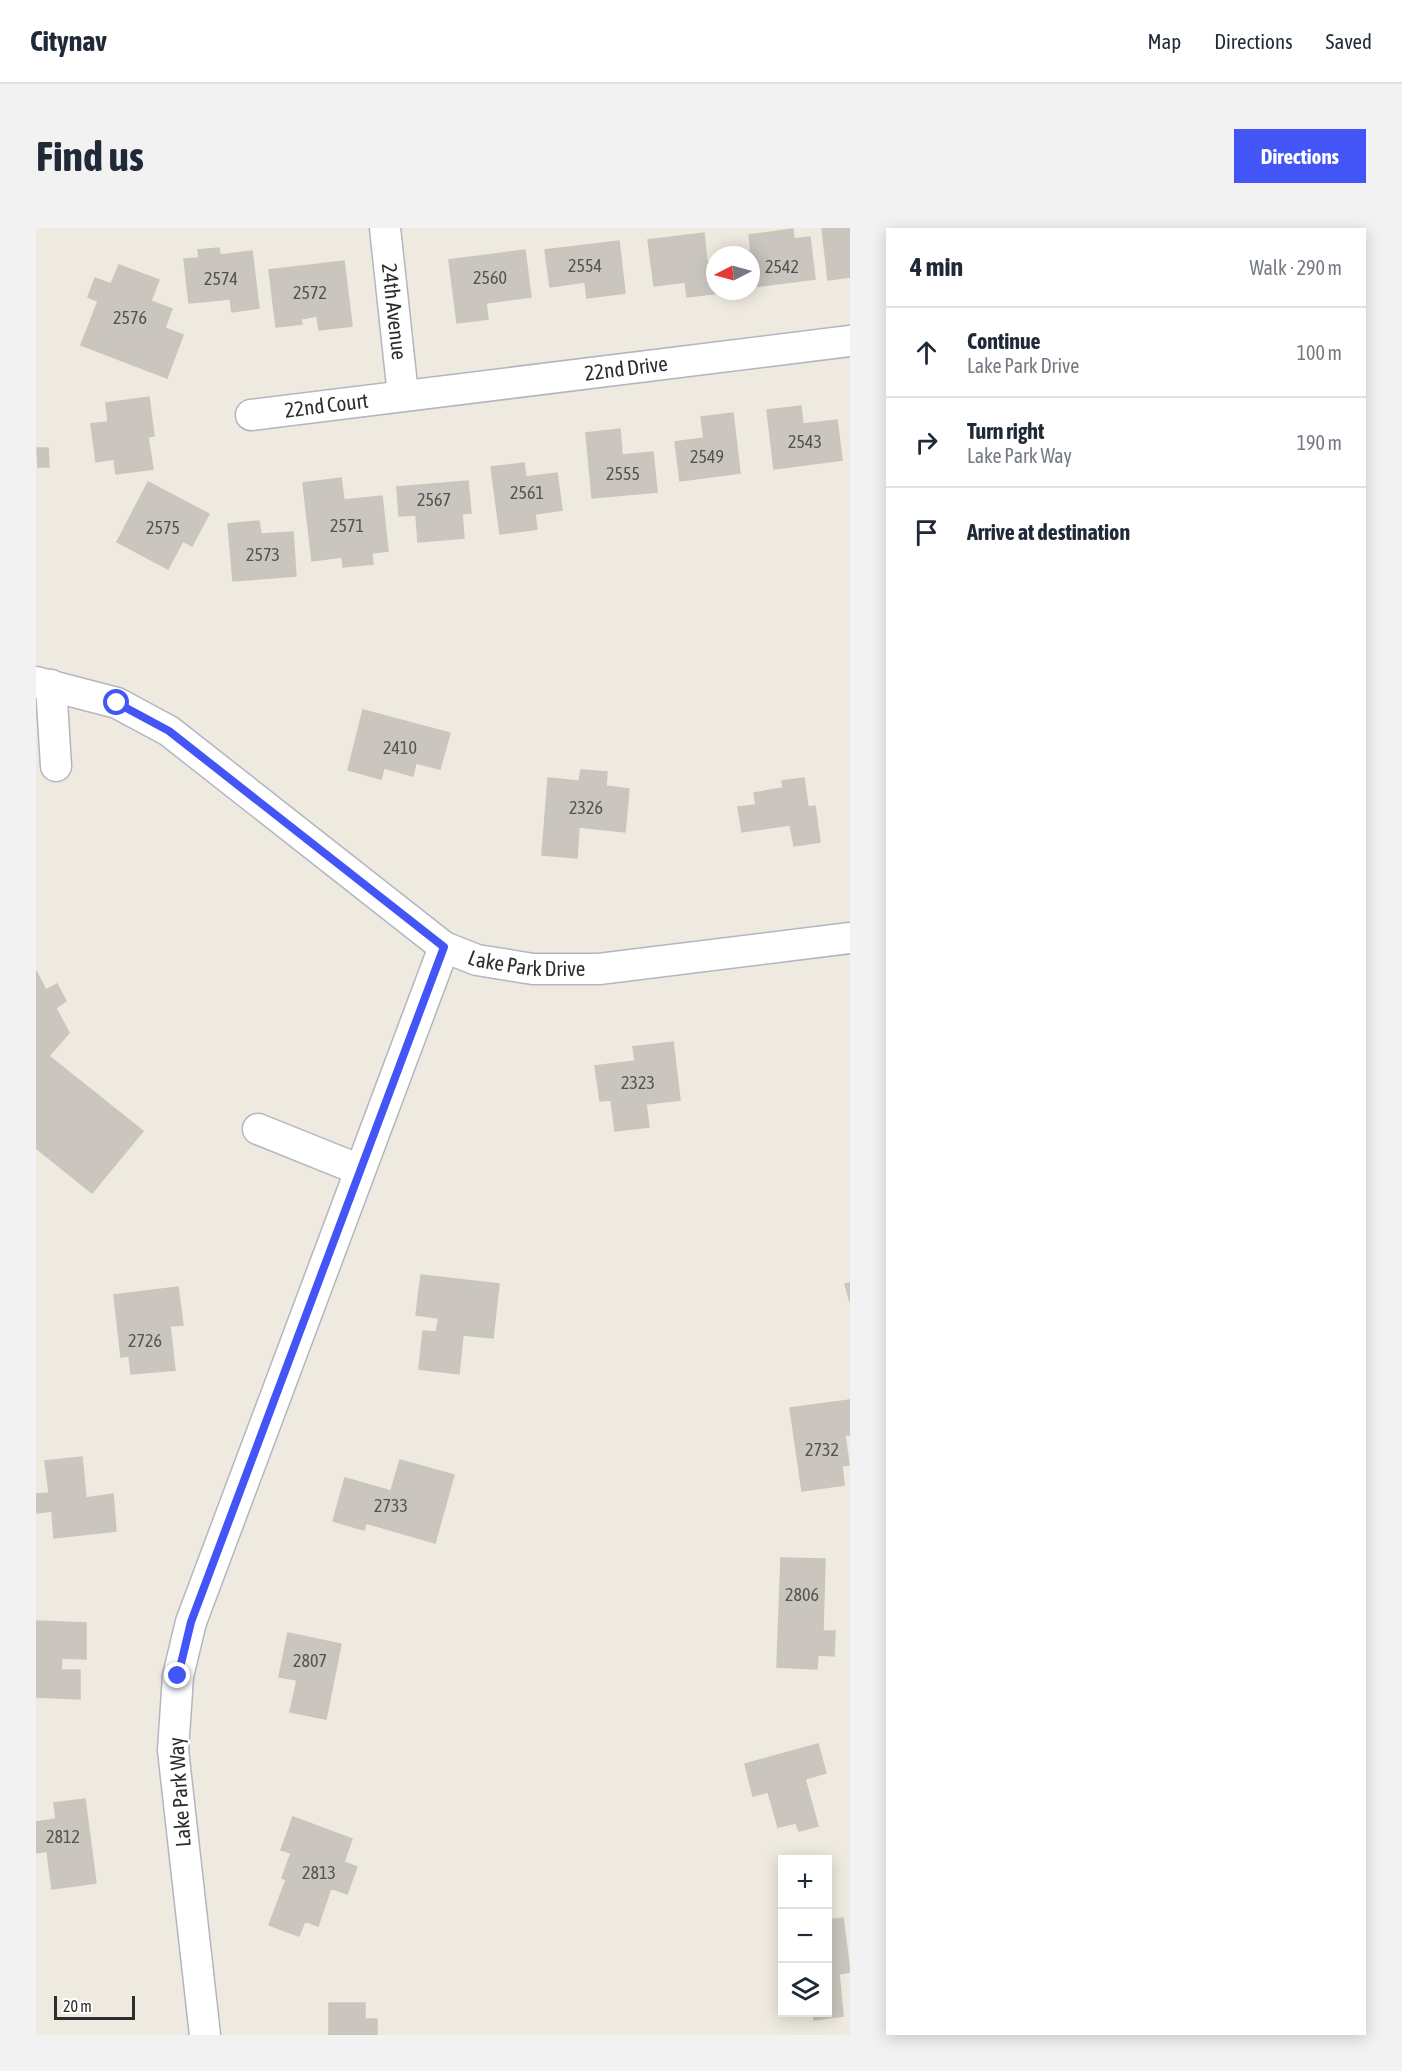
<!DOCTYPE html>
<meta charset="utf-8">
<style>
:root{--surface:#fff;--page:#f2f2f3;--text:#1f2937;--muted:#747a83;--line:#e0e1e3;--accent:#4455f8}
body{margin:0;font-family:"Asap Condensed",sans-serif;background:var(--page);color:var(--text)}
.controls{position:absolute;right:18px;bottom:18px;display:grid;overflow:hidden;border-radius:0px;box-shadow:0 3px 15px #0003}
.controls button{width:54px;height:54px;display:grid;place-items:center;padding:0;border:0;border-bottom:2px solid var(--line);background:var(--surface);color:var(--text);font:30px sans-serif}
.compass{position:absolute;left:670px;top:18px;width:54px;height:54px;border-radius:50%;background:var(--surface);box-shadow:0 3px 15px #0003;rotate:264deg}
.scale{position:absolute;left:18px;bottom:15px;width:81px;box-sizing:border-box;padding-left:6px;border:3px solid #2d2d2d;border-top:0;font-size:16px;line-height:21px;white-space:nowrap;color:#2d2d2d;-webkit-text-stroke:4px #fff;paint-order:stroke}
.stop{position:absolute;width:18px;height:18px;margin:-14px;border:4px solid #4455f8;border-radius:50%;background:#fff}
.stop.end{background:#4455f8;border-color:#fff;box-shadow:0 2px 6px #0008}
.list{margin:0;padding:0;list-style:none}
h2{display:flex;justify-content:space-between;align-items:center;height:78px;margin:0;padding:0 24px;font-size:26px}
h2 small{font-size:20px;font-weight:400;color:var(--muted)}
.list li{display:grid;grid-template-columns:39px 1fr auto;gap:18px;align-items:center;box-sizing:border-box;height:90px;padding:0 24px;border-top:2px solid var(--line)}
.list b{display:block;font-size:22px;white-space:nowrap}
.list p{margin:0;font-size:20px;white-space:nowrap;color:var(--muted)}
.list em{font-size:20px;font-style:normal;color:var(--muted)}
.icon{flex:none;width:33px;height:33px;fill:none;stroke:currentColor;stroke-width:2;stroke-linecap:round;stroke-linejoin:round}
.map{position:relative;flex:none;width:814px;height:1807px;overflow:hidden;border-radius:0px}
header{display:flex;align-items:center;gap:36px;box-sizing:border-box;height:84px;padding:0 30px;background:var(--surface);border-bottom:2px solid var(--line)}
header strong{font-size:28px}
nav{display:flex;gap:33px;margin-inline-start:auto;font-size:21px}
.intro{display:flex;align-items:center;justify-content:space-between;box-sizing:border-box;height:144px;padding:0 36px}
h1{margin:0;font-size:42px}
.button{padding:15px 27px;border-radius:0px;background:var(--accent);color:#fff;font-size:21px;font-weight:700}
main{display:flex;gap:36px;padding:0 36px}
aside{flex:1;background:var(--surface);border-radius:0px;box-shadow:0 3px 15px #0003}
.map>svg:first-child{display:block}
.building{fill:#cac6bf;stroke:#cac6ba;stroke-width:1.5}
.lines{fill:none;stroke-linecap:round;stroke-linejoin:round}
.minor-casing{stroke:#b3b5c0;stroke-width:33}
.minor{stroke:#fff;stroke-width:30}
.route{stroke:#4455f8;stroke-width:8}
.labels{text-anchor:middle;stroke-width:4.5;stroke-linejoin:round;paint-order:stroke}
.number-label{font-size:18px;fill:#545352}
.street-label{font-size:21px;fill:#2d2d2d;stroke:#fff}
</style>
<header>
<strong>Citynav</strong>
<nav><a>Map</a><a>Directions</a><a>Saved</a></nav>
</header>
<div class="intro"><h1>Find us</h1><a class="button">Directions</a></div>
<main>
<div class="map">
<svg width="814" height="1807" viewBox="0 0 814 1807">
<rect width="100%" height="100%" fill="#eeeae0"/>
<path class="building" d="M 786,0 L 814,0 L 814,49 L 792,52 Z
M 757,1 L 758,11 L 774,9 L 779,51 L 715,59 L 715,27 L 696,25 L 715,23 L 713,7 Z
M 668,5 L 671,34 L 679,33 L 679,63 L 684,63 L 684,65 L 651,69 L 649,54 L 618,58 L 612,12 Z
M 583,13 L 589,65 L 551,70 L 549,54 L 514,59 L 509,22 Z
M 183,20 L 184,27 L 216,23 L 223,80 L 196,84 L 194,71 L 153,75 L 148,31 L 163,30 L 162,22 Z
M 489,22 L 495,69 L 450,75 L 452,91 L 421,95 L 413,32 Z
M 308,33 L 316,98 L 283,102 L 281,88 L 265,91 L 266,96 L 240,99 L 233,42 Z
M 83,37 L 123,52 L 115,73 L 136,81 L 129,100 L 147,107 L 131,150 L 45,117 L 62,73 L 52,69 L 59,50 L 75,56 Z
M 113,169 L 118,208 L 112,209 L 117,241 L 80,246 L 78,231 L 60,234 L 55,196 L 72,194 L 70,175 Z
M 765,178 L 767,196 L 801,192 L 806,232 L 738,241 L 731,182 Z
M 697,185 L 704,245 L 644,253 L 639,214 L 668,210 L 665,189 Z
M 584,201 L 586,227 L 617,224 L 621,264 L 556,270 L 550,205 Z
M 1,220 L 12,220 L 13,239 L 2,239 Z
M 488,235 L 490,249 L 521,245 L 526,282 L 499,286 L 501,301 L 464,306 L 455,239 Z
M 305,250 L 308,272 L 346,268 L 352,323 L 336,325 L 337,336 L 307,339 L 306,329 L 276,333 L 267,255 Z
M 432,253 L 435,285 L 426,286 L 428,310 L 382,314 L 380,287 L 363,288 L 361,259 Z
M 112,254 L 173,286 L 156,318 L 147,313 L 132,341 L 81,314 Z
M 223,293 L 225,306 L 257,304 L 260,348 L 197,353 L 192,296 Z
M 327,482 L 414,505 L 404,541 L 380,535 L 377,548 L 348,540 L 345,551 L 312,542 Z
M 545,542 L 571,544 L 570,558 L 593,561 L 589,604 L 543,599 L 541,630 L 506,627 L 512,550 L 543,553 Z
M 768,550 L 772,579 L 779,578 L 784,614 L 758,618 L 754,597 L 706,604 L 702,579 L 720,577 L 718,565 L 747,560 L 746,553 Z
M 0,743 L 10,762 L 21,756 L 30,773 L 20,780 L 33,805 L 13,828 L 107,903 L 56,965 L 0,920 Z
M 637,814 L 644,872 L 610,876 L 613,899 L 579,903 L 575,872 L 564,873 L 559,838 L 599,833 L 597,819 Z
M 385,1047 L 463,1056 L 457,1110 L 427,1107 L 423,1146 L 383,1141 L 387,1103 L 400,1104 L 403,1090 L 380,1087 Z
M 814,1055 L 814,1074 L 809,1056 Z
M 142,1059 L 147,1097 L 134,1098 L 139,1142 L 95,1146 L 93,1128 L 85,1129 L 78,1067 Z
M 814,1172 L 814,1207 L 809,1207 L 813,1237 L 806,1238 L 808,1257 L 766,1263 L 754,1180 Z
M 46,1229 L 50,1270 L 77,1266 L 80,1303 L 18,1310 L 16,1283 L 1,1285 L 0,1278 L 0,1266 L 13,1265 L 9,1233 Z
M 364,1232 L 418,1247 L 399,1315 L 330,1295 L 328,1302 L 297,1293 L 309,1250 L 355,1263 Z
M 745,1330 L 789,1331 L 787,1403 L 799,1403 L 798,1428 L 782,1427 L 781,1441 L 741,1439 Z
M 0,1393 L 50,1395 L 50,1431 L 26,1430 L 25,1442 L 44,1442 L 44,1471 L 0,1469 Z
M 252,1405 L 305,1416 L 290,1491 L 254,1484 L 261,1452 L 243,1449 Z
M 782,1516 L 790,1545 L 769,1551 L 782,1598 L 763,1603 L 760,1595 L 742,1599 L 732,1564 L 717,1568 L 709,1536 Z
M 49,1571 L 60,1655 L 16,1661 L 11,1623 L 0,1625 L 0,1594 L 20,1591 L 18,1575 Z
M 257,1589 L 316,1611 L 308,1634 L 321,1639 L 311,1666 L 295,1660 L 282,1698 L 269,1693 L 263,1708 L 233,1697 L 250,1652 L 246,1650 L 255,1625 L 245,1622 Z
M 807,1690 L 814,1744 L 803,1746 L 807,1788 L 778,1792 L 777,1784 L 792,1784 L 792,1692 Z
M 293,1775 L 329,1775 L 329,1791 L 341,1791 L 341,1807 L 293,1807 Z"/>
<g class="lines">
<g class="minor-casing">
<g id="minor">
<path id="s1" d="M 349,0 L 367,167"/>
<path id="s2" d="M 215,187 L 814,113"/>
<path id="s3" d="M 0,454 L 81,475 L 133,503 L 408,719 L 441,732 L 497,741 L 563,741 L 814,710"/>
<path d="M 15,457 L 20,538"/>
<path d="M 222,901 L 324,942"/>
<path d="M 169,1807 L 137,1522 L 142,1448 L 155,1394 L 408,719"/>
</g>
</g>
<use href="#minor" class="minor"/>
</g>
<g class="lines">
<path class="route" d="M 81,475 L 133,503 L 408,719 L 155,1394 L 142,1448"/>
</g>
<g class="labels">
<g class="number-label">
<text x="549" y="44">2554</text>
<text x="746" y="45">2542</text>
<text x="454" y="56">2560</text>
<text x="185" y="57">2574</text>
<text x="274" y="71">2572</text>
<text x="94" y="96">2576</text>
<text x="769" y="220">2543</text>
<text x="671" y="235">2549</text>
<text x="587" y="252">2555</text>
<text x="491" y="271">2561</text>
<text x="398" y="278">2567</text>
<text x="311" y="304">2571</text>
<text x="127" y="306">2575</text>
<text x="227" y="333">2573</text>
<text x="364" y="526">2410</text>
<text x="550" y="586">2326</text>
<text x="602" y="861">2323</text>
<text x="109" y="1119">2726</text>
<text x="786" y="1228">2732</text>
<text x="355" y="1284">2733</text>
<text x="766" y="1373">2806</text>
<text x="274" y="1439">2807</text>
<text x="27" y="1615">2812</text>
<text x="283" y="1651">2813</text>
</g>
<g class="street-label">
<text dy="7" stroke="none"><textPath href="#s1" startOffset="84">24th Avenue</textPath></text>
<text dy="7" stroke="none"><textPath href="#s2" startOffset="378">22nd Drive</textPath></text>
<text dy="7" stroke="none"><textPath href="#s2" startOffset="76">22nd Court</textPath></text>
<text dy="7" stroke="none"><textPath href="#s3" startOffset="578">Lake Park Drive</textPath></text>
<text transform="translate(144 1564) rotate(-94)" y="7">Lake Park Way</text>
</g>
</g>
</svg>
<div class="controls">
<button>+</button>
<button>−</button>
<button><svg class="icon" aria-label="layers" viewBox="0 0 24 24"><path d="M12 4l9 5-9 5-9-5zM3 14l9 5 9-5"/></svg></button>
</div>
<svg class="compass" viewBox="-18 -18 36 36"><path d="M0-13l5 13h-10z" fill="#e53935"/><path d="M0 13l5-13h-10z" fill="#747a83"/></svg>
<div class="scale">20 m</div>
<div class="stop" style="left:81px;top:475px"></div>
<div class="stop end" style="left:142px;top:1448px"></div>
</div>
<aside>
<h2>4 min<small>Walk · 290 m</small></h2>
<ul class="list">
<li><svg class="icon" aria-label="ahead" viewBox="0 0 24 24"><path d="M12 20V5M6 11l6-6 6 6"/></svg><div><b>Continue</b><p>Lake Park Drive</p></div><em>100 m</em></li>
<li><svg class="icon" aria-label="right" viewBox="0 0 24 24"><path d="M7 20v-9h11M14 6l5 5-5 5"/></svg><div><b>Turn right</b><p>Lake Park Way</p></div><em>190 m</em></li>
<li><svg class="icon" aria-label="arrive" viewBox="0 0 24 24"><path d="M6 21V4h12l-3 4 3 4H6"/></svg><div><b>Arrive at destination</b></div></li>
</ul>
</aside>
</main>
